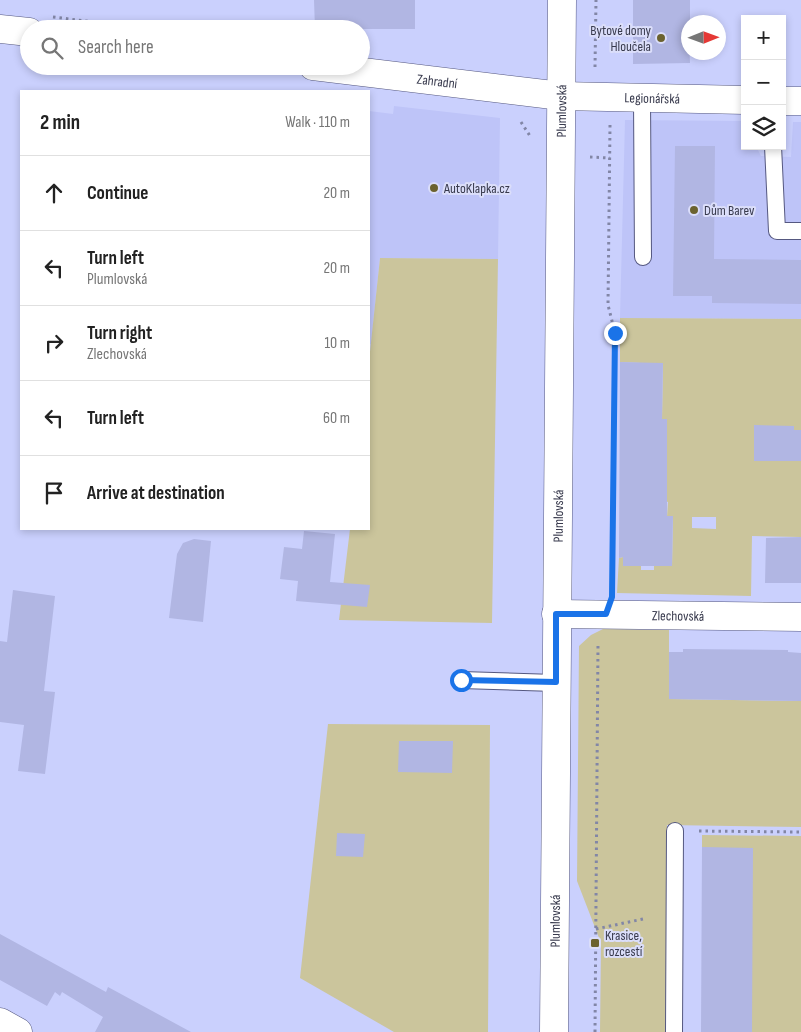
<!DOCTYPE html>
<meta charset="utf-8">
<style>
:root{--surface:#fff;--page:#f6f6f6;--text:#222;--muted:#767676;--line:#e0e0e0}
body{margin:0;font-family:"Sofia Sans Condensed",sans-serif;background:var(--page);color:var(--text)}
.controls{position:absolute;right:15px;top:15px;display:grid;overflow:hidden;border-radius:0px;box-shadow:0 2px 8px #0003}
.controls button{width:45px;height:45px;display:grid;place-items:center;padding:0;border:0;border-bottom:1px solid var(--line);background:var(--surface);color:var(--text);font:25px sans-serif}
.compass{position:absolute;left:681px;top:15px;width:45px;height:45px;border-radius:50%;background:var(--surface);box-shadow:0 2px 8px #0003;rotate:89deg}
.stop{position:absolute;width:15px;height:15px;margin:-11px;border:4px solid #1a73e8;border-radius:50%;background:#fff}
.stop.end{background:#1a73e8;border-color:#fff;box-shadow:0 1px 5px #0008}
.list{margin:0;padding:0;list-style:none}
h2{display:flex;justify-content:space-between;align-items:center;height:65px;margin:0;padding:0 20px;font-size:21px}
h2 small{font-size:16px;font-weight:400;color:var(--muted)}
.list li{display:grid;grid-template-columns:32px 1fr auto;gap:15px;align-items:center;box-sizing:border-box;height:75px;padding:0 20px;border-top:1px solid var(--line)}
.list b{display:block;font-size:19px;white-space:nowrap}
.list p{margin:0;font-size:16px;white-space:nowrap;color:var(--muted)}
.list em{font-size:16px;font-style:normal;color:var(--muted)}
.icon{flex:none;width:28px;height:28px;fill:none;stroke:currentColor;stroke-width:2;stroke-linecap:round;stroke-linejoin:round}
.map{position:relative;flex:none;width:801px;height:1032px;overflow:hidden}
.search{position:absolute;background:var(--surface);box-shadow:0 2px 8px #0003;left:20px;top:20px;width:350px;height:55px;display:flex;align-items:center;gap:12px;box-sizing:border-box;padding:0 18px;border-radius:28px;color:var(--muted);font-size:19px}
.panel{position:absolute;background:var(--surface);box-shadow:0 2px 8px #0003;left:20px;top:90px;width:350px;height:440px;border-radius:0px}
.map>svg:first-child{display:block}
.built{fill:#bec4f8}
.green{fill:#cbc59c;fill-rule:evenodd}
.building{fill:#b1b6e3}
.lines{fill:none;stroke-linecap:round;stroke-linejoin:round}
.service-casing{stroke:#555880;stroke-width:18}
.minor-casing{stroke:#555880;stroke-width:29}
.secondary-casing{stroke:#555880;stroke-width:29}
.path{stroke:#8286a6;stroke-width:3;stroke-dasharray:2.5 4;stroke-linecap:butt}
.service{stroke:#fff;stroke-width:16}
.minor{stroke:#fff;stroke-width:28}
.secondary{stroke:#fff;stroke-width:28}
.route{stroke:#1a73e8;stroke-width:6}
.poi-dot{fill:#6b622f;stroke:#dbdefa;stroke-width:2}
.labels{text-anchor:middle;stroke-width:4;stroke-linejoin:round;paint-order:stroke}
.poi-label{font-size:14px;fill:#383a4d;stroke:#dbdefa;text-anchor:start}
.street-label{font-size:14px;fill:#383a4d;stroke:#dbdefa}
</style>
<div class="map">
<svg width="801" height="1032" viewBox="0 0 801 1032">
<rect width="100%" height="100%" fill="#cad0fd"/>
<path class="built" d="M 394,106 L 500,118 L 498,259 L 380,258 L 371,344 L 369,344 L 369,111 L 393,114 Z
M 625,120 L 742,121 L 745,126 L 745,146 L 756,146 L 761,156 L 791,157 L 793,122 L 801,122 L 801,319 L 620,318 Z"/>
<path class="green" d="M 380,258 L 498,259 L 492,623 L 339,620 L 350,529 L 369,529 L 369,361 Z
M 620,318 L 801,319 L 801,537 L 752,536 L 751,596 L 617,593 L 619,558 L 623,557 L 623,566 L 641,566 L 641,570 L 654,570 L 654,565 L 672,566 L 673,518 L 667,517 L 668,502 L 665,501 L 667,419 L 662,419 L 663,364 L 620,362 ZM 692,517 L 716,517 L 716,529 L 692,528 Z
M 603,629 L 669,630 L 669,699 L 801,701 L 801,827 L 667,825 L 666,1032 L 600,1032 L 601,943 L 577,881 L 579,646 L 591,635 Z
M 328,724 L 490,725 L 488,1032 L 394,1032 L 300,978 Z
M 702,835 L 801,836 L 801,1032 L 752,1032 L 702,847 Z"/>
<path class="building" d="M 314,0 L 415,0 L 415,29 L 315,29 Z
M 633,0 L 690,0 L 690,22 L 688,22 L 690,63 L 633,64 Z
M 675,146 L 715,146 L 714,259 L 801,260 L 801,304 L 712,303 L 712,296 L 673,296 Z
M 620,362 L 663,363 L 662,419 L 667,419 L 667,516 L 673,516 L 672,566 L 623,566 L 623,557 L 619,558 Z
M 754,425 L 794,426 L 794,430 L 801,430 L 801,461 L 754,461 Z
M 304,531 L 335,534 L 330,582 L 370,585 L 367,607 L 296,601 L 298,581 L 280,579 L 284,547 L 302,549 Z
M 801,537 L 801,583 L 765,583 L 766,538 Z
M 194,539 L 211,541 L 203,622 L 169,618 L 177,554 L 183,543 Z
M 13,590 L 55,596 L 44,691 L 55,692 L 45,774 L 18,771 L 24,725 L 0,722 L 0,641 L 7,642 Z
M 683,649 L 788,650 L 788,652 L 801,653 L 801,701 L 669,699 L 669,652 L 683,652 Z
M 399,741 L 453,741 L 452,773 L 398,772 Z
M 337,833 L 365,834 L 363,857 L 336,856 Z
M 702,847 L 753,848 L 752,1032 L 701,1032 Z
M 0,934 L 106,992 L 108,987 L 191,1032 L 95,1032 L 103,1017 L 62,992 L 60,996 L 55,992 L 47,1006 L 0,980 Z"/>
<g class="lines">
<g class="service-casing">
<path id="service" d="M 642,98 L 643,257
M 773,146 L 777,231 L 801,231
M 461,680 L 555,683
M 674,1032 L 675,831"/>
</g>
<g class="minor-casing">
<g id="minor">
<path d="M 0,29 L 29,32"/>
<path id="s1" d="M 313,66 L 561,96 L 745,100"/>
<path d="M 782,101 L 801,101"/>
<path id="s2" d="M 556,614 L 801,617"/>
<path d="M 0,1022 L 18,1032"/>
</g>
</g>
<g class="secondary-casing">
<g id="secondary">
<path id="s3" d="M 554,1032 L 562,0"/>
</g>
</g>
<path class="path" d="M 53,17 L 150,29
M 595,67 L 596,0
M 521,122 L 530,136
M 610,125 L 608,305 L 615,333 L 612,585
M 590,157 L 610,158
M 699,831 L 801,832
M 596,929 L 643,919
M 595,1032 L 598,644"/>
<use href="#service" class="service"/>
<use href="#minor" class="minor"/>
<use href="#secondary" class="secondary"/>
</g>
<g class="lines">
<path class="route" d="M 461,680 L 556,682 L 556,614 L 606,614 L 612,597 L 615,333"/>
</g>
<g class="poi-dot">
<circle cx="661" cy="38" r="5"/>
<circle cx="434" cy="188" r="5"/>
<circle cx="694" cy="210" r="5"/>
<rect x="590" y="938" width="10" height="10" rx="2.5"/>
</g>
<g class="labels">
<g class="poi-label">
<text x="651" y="35" text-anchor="end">Bytové domy<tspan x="651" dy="16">Hloučela</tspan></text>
<text x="444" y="193">AutoKlapka.cz</text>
<text x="704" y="215">Dům Barev</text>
<text x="605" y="940">Krasice,<tspan x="605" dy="16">rozcestí</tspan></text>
</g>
<g class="street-label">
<text dy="5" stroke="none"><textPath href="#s1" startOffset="125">Zahradní</textPath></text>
<text dy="5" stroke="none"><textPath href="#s1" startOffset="341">Legionářská</textPath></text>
<text dy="5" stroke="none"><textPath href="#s3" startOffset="921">Plumlovská</textPath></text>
<text dy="5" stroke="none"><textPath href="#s3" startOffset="516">Plumlovská</textPath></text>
<text dy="5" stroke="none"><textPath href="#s2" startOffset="122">Zlechovská</textPath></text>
<text dy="5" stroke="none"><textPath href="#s3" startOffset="111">Plumlovská</textPath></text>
</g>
</g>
</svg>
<div class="controls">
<button>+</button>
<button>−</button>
<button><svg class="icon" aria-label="layers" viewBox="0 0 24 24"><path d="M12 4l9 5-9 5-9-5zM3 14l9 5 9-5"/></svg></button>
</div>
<svg class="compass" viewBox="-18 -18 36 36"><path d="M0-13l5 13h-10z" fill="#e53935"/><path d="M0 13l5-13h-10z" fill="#767676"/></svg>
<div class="stop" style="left:461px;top:680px"></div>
<div class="stop end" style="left:615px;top:333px"></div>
<div class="search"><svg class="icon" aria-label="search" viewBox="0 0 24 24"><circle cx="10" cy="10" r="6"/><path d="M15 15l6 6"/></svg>Search here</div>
<section class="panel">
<h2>2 min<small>Walk · 110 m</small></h2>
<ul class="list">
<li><svg class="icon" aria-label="ahead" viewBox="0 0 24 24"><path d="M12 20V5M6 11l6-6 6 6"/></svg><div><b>Continue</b></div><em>20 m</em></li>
<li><svg class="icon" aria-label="left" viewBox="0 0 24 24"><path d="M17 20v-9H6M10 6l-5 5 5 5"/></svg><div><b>Turn left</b><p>Plumlovská</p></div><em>20 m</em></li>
<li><svg class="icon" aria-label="right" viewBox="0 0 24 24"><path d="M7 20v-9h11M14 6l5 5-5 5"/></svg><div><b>Turn right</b><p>Zlechovská</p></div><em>10 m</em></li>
<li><svg class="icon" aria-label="left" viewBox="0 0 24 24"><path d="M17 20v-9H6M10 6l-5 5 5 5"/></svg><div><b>Turn left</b></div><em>60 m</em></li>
<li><svg class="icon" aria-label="arrive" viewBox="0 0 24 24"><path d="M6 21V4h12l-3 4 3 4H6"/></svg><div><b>Arrive at destination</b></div></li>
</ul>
</section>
</div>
